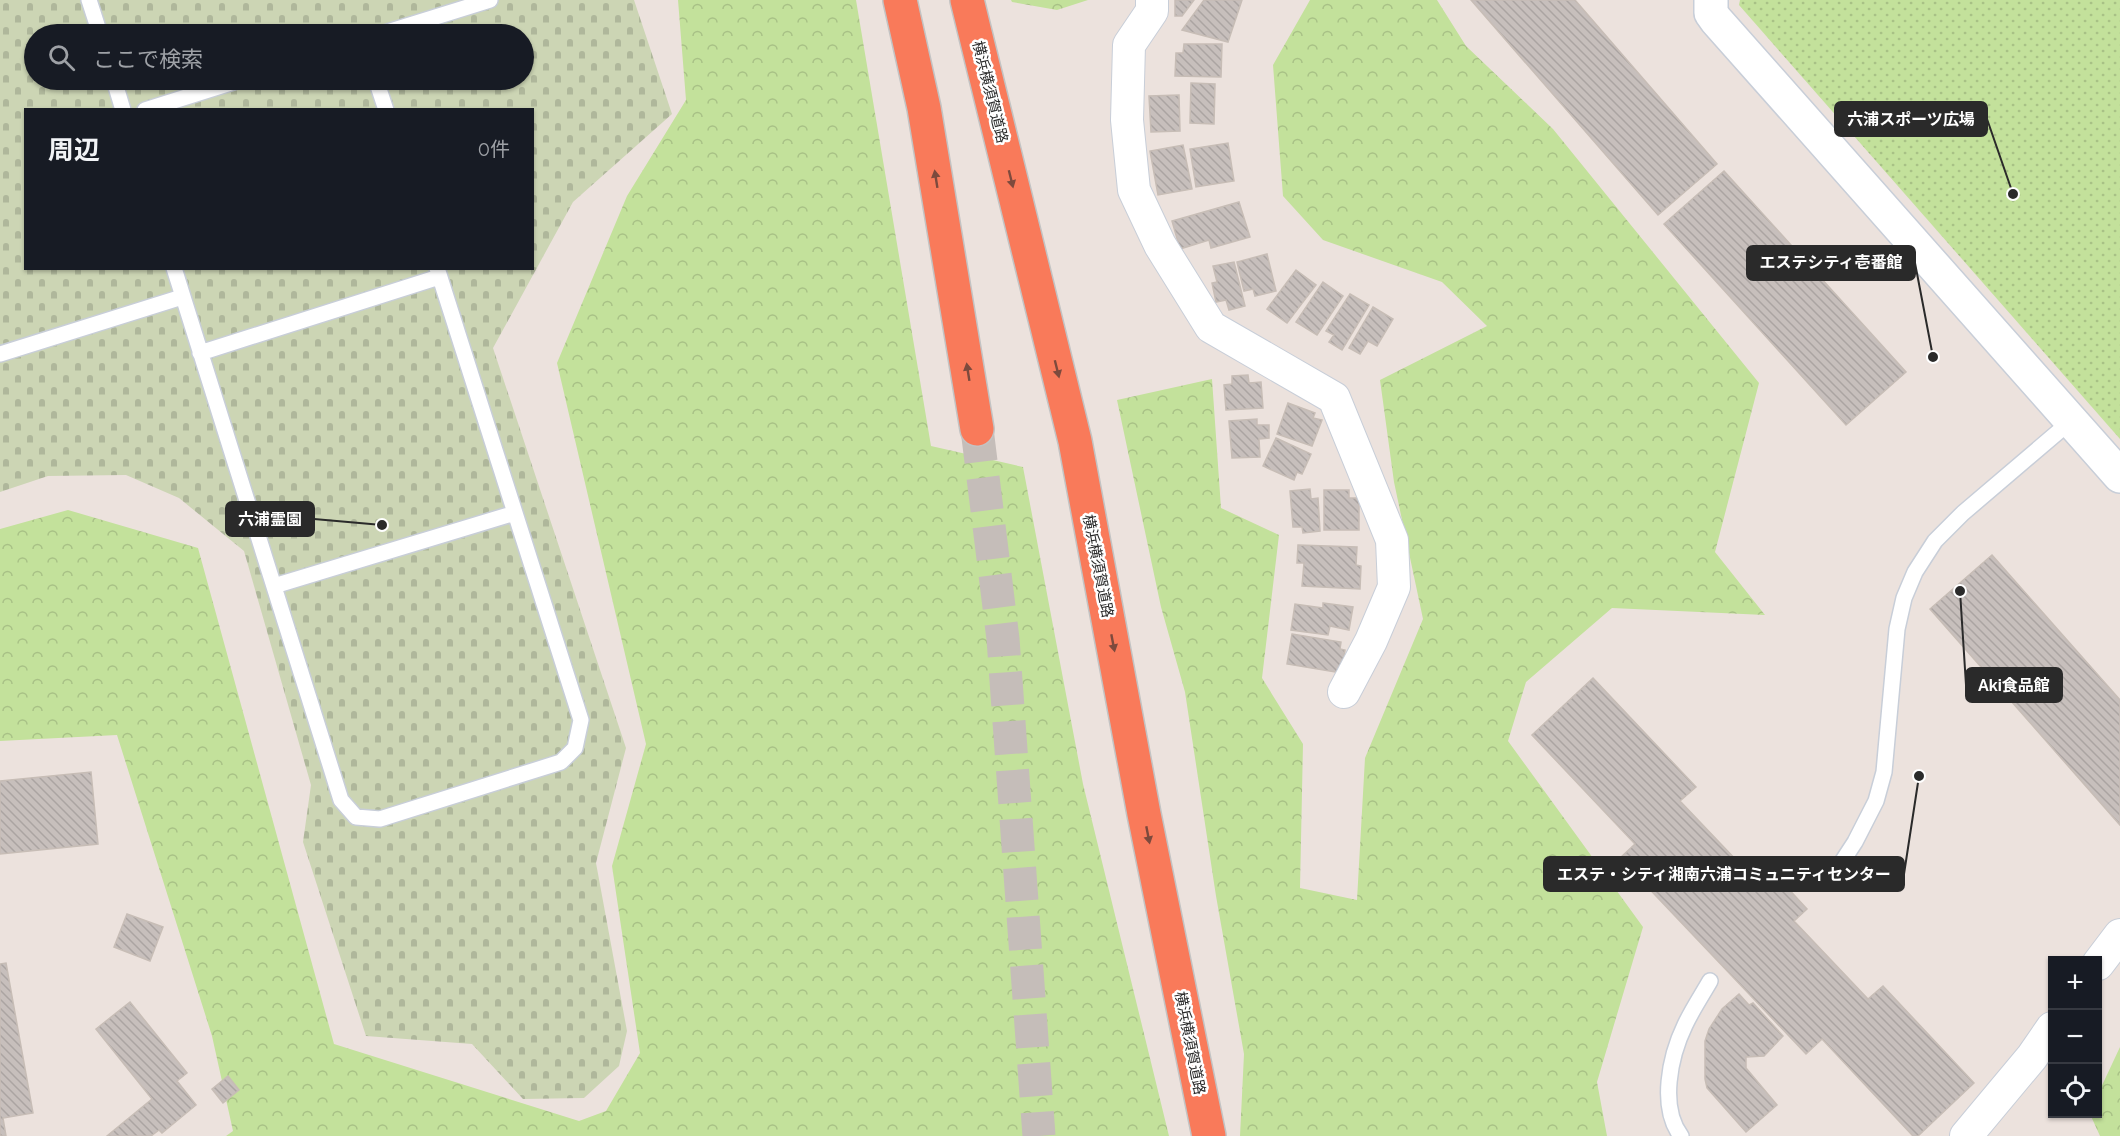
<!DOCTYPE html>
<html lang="ja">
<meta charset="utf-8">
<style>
:root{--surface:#171b24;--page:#242831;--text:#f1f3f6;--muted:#9ea1a6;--line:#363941}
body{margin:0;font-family:Raleway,"Noto Sans JP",sans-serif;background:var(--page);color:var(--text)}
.controls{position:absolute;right:18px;bottom:18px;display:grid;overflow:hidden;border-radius:0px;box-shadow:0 2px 4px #0004}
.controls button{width:54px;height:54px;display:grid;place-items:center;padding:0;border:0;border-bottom:2px solid var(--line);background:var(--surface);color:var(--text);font:30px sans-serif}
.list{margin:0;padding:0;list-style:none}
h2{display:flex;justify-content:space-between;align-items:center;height:78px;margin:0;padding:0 24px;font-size:26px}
h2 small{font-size:20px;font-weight:400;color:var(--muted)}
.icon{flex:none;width:33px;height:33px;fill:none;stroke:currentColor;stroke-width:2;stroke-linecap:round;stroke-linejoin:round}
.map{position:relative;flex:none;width:2120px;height:1136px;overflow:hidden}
.search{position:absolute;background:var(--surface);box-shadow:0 2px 4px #0004;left:24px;top:24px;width:510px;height:66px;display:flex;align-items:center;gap:15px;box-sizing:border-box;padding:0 21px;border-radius:33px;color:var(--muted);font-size:22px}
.panel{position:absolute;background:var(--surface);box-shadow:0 2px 4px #0004;left:24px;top:108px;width:510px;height:162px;border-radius:0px}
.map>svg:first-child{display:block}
.green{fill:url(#green-dots)}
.forest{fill:url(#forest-crowns)}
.cemetery{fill:url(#cemetery-stones);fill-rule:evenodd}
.building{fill:url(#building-back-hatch);stroke:#c7bdb6;stroke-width:1.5}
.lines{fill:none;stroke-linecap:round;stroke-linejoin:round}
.highway-tunnel{stroke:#c5bdb9;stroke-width:33;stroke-dasharray:33 16;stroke-linecap:butt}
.lane-casing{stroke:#c8ced8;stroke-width:18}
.street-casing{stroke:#c8ced8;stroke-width:34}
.secondary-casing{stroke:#c8ced8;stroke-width:36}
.highway-casing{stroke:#c3c3c3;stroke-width:36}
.lane{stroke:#fff;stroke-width:15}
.street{stroke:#fff;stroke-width:32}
.secondary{stroke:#fff;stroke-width:33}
.highway{stroke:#f97a5a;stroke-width:33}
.oneway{fill:#7d4a3d}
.labels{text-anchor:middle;stroke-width:5;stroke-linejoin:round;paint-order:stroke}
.street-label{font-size:15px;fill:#2a2a2a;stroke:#fff}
.leader{fill:none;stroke:#2a2a2a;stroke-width:2}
.callout-dot{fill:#2a2a2a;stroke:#fff;stroke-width:2}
.callout{fill:#2a2a2a;stroke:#2a2a2a;stroke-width:2}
.callout-label{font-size:16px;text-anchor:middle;font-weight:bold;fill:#fff}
</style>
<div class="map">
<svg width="2120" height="1136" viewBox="0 0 2120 1136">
<defs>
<pattern id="green-dots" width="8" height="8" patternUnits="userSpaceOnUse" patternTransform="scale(1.5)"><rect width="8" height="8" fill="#c3e19b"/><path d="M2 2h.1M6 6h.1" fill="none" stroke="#a8c186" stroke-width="1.8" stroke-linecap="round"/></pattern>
<pattern id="forest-crowns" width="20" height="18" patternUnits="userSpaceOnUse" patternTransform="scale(1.5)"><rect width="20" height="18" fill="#c3e19b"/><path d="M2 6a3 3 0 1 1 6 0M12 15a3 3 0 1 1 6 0" fill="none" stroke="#a8c186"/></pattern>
<pattern id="cemetery-stones" width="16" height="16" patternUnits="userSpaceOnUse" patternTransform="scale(1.5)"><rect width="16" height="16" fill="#ccd5b4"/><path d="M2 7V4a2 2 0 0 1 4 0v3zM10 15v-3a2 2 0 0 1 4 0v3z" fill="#afb79b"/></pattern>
<pattern id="building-back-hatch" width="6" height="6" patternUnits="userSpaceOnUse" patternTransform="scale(1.5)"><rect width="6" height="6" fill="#c7bfbc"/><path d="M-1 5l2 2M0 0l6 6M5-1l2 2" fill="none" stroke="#aba4a2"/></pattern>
</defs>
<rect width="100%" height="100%" fill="#ece2dd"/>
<path class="green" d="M 1740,0 L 2120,0 L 2120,439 L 1739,5 Z"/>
<path class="forest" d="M 678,0 L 856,0 L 931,446 L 1023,467 L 1083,784 L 1169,1136 L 226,1136 L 233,1131 L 212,1036 L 117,735 L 0,741 L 0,529 L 68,510 L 198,548 L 334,1044 L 579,1121 L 606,1111 L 640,1053 L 612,866 L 646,744 L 557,363 L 627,196 L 686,100 Z
M 1011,0 L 1088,0 L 1057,10 L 1012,2 Z
M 1310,0 L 1437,0 L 1466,46 L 1553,129 L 1759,383 L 1715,552 L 1765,615 L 1612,608 L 1526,682 L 1508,741 L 1643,927 L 1597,1082 L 1607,1136 L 1240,1136 L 1244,1054 L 1216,896 L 1185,692 L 1161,607 L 1117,400 L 1212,379 L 1221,508 L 1279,535 L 1262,678 L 1303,744 L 1300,888 L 1357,900 L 1365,758 L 1423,619 L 1394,482 L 1380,380 L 1487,326 L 1442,282 L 1323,240 L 1283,196 L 1273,65 Z
M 2120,1047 L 2120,1136 L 2100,1136 L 2090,1114 L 2098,1114 L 2098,1094 Z"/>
<path class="cemetery" d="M 0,0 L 634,0 L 672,114 L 573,202 L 493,348 L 626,748 L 596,863 L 627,1031 L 619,1066 L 584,1098 L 523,1099 L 472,1044 L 366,1036 L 303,842 L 311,785 L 244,551 L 179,498 L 126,475 L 48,476 L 0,492 ZM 34,34 L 524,34 L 524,80 L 34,80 ZM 26,110 L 532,110 L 532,268 L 26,268 Z"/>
<path class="building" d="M 1175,0 L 1194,0 L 1182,16 L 1175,16 Z
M 1204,0 L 1242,0 L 1228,42 L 1182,30 Z
M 1471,0 L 1575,0 L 1717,164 L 1658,215 Z
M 1184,44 L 1222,44 L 1221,77 L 1175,76 L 1176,53 L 1183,53 Z
M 1191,83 L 1215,84 L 1214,124 L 1190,123 Z
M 1179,95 L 1180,131 L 1151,132 L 1149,96 Z
M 1228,143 L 1234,181 L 1196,187 L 1190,149 Z
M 1183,145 L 1192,189 L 1158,195 L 1150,151 Z
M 1724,171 L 1906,372 L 1846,425 L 1664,224 Z
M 1239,202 L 1250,237 L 1211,248 L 1209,240 L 1180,249 L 1172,221 Z
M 1267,254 L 1276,291 L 1255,296 L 1253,289 L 1244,291 L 1237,262 Z
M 1234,262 L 1245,306 L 1229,310 L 1226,300 L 1216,302 L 1212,283 L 1217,282 L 1213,266 Z
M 1296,270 L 1316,285 L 1287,323 L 1267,309 Z
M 1323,282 L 1343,296 L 1317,335 L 1296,322 Z
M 1350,294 L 1369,305 L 1342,350 L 1329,342 L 1334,335 L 1326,331 Z
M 1373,307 L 1393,319 L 1377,346 L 1368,341 L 1360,354 L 1349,348 Z
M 1248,375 L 1249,383 L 1261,382 L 1263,408 L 1226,410 L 1224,385 L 1232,384 L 1232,376 Z
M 1288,403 L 1315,413 L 1313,418 L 1322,420 L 1312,446 L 1277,434 Z
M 1257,419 L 1257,425 L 1269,425 L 1269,438 L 1259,439 L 1260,457 L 1232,458 L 1229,421 Z
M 1276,438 L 1311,454 L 1302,474 L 1297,472 L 1294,480 L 1263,466 Z
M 1310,489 L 1311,499 L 1318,498 L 1320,531 L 1303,533 L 1302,527 L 1293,527 L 1290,491 Z
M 1324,490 L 1349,490 L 1349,498 L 1359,498 L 1359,530 L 1324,530 Z
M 1298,545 L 1357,547 L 1356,565 L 1361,566 L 1360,589 L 1302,586 L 1304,563 L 1297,563 Z
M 1992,555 L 2120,700 L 2120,825 L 1930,609 Z
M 1323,603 L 1353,607 L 1349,630 L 1330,626 L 1328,635 L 1291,630 L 1295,604 L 1323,608 Z
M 1292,634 L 1341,642 L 1340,649 L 1345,650 L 1341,673 L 1287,664 Z
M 1593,678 L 1696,787 L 1680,801 L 1759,884 L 1772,871 L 1807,909 L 1794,921 L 1868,999 L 1883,986 L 1974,1083 L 1918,1136 L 1913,1136 L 1822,1039 L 1806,1054 L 1620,858 L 1635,844 L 1532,735 Z
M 91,772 L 98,844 L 0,854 L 0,781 Z
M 127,914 L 163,927 L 150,961 L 114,947 Z
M 6,963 L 33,1113 L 3,1118 L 6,1136 L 0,1136 L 0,964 Z
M 1739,994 L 1749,1005 L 1753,1003 L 1783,1036 L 1764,1056 L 1746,1057 L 1746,1068 L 1777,1105 L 1746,1132 L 1707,1088 L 1705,1079 L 1705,1041 L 1709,1029 L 1722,1009 Z
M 130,1002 L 187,1073 L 177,1081 L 196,1105 L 162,1133 L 159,1130 L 151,1136 L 107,1136 L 152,1099 L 96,1029 Z
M 228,1076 L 239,1090 L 223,1103 L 212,1089 Z"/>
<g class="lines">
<path class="highway-tunnel" d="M 977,429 L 1003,639 L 1039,1136"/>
<g class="lane-casing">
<path id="lane" d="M 89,0 L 100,34
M 381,34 L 490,0
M 114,80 L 123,110
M 376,80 L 386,110
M 145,110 L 240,80
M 174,268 L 341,800 L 356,817 L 380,819 L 561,762 L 575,748 L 581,720 L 437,268
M 200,353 L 439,277
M 0,354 L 182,297
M 274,586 L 515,513
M 1840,865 L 1855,842 L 1876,801 L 1884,772 L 1897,629 L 1904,598 L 1915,572 L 1935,541 L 1963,513 L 2071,421
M 1681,1136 C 1659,1107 1670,1056 1685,1025 C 1692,1010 1702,995 1710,981"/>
</g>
<g class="street-casing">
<path id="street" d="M 1152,0 L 1152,11 L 1129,45 L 1127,120 L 1134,190 L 1160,245 L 1211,327 L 1334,398 L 1392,540 L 1394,587 L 1371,641 L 1344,692
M 2098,964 L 2120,935
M 1966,1136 L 2032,1057 L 2052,1028"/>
</g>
<g class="secondary-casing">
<path id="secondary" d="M 1711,0 L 1711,13 L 1716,20 L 2120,476"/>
</g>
<g class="highway-casing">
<path id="highway" d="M 900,0 L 924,108 L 977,429
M 967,0 L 1075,441 L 1144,814 L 1209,1136"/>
</g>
<use href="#lane" class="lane"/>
<use href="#street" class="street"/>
<use href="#secondary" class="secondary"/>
<use href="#highway" class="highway"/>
</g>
<defs><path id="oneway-solid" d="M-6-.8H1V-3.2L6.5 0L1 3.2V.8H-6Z" transform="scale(1.5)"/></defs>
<g class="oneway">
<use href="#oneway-solid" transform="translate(936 179) rotate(-99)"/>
<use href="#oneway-solid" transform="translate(1011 179) rotate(76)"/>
<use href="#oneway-solid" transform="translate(1057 369) rotate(76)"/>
<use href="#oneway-solid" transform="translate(968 372) rotate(-99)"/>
<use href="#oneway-solid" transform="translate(1113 643) rotate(79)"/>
<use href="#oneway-solid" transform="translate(1148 835) rotate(79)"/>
</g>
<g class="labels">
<g class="street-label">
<text transform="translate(990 92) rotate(76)" y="5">横浜横須賀道路</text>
<text transform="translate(1098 566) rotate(79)" y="5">横浜横須賀道路</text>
<text transform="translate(1190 1043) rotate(79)" y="5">横浜横須賀道路</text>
</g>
</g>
<path class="leader" d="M2013 194L1987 119M1933 357L1915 263M382 525L314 519M1960 591L1966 685M1919 776L1904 874"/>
<g class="callout-dot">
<circle cx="2013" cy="194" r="6"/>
<circle cx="1933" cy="357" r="6"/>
<circle cx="382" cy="525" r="6"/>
<circle cx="1960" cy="591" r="6"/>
<circle cx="1919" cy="776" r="6"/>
</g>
<g class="callout">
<rect x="1835" y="102" width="152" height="34" rx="6"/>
<rect x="1747" y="246" width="168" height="34" rx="6"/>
<rect x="226" y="502" width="88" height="34" rx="6"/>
<rect x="1966" y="668" width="96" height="34" rx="6"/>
<rect x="1544" y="857" width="360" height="34" rx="6"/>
</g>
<g class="callout-label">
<text x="1911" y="125">六浦スポーツ広場</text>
<text x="1831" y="268">エステシティ壱番館</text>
<text x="270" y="525">六浦霊園</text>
<text x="2014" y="691">Aki食品館</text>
<text x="1724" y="880">エステ・シティ湘南六浦コミュニティセンター</text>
</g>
</svg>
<div class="controls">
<button>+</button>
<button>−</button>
<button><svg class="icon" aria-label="locate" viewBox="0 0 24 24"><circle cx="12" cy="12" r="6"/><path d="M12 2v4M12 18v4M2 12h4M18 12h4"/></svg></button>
</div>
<div class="search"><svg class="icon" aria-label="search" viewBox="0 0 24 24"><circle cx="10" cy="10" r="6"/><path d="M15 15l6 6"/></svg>ここで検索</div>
<section class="panel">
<h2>周辺<small>0件</small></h2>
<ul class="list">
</ul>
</section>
</div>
